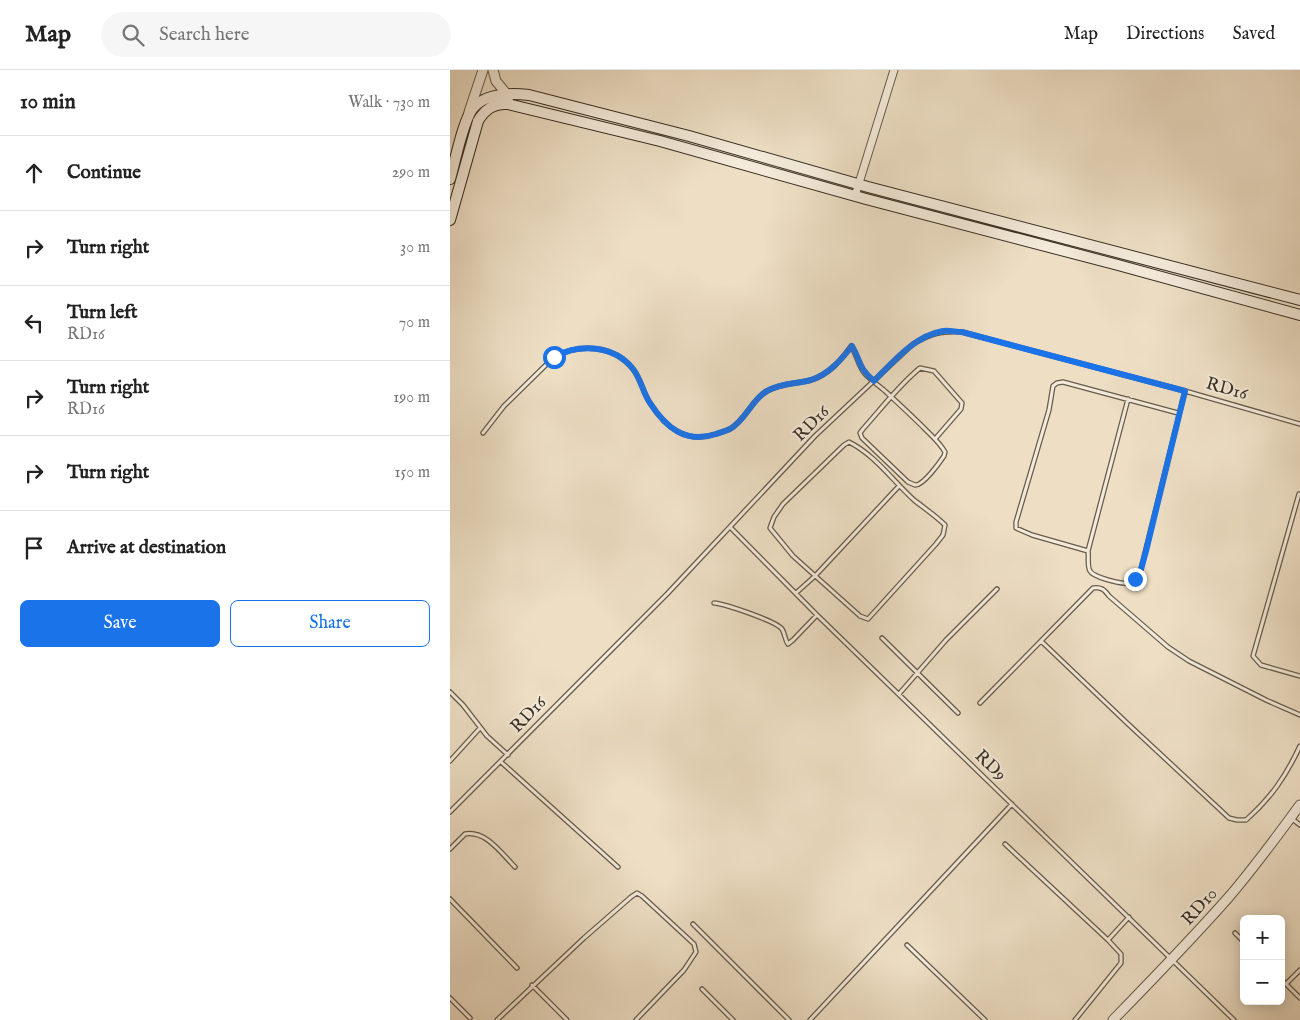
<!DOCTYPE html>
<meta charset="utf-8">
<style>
:root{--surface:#fff;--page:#f6f6f6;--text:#222;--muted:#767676;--line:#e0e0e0;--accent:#1a73e8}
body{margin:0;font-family:"IM FELL English",serif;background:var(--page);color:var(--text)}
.controls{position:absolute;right:15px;bottom:15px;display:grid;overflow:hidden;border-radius:8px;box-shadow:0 2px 12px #0003}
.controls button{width:45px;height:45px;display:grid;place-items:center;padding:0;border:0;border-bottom:1px solid var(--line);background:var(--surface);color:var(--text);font:25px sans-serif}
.stop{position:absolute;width:15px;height:15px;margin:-11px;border:4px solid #1a73e8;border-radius:50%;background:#fff}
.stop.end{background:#1a73e8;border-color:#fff;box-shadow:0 1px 5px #0008}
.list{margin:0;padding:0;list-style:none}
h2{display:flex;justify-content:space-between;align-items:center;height:65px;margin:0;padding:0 20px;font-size:21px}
h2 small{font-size:16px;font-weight:400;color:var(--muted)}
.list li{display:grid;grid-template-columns:32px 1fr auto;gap:15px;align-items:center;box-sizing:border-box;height:75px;padding:0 20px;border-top:1px solid var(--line)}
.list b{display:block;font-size:19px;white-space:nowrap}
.list p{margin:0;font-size:16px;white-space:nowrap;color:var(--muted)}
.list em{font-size:16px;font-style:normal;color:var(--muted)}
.actions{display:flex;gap:10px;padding:15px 20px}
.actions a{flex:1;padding:11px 0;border:1px solid var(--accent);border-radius:8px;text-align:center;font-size:18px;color:var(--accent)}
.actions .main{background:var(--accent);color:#fff}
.icon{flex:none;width:28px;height:28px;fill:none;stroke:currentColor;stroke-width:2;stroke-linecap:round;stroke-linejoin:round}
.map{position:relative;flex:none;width:850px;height:950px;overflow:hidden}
header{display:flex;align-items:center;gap:30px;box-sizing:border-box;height:70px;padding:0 25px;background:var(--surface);border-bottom:1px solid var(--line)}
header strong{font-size:24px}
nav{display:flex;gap:28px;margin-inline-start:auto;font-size:18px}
.search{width:350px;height:45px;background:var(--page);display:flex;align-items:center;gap:12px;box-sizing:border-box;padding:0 18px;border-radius:28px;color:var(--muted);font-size:19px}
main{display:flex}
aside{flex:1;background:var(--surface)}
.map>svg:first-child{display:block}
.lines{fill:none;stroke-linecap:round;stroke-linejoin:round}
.service-casing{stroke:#665b4c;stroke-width:5.5}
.minor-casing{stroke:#665b4c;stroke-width:9}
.tertiary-casing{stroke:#665b4c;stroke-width:11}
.secondary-casing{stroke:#392f24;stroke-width:12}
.service{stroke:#f3ead9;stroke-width:3}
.minor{stroke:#f3ead9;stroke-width:7}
.tertiary{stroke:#f3ead9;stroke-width:9}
.secondary{stroke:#f3ead9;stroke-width:10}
.route{stroke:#1a73e8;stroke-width:6}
.labels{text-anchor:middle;stroke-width:4;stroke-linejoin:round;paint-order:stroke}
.street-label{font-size:18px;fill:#392f24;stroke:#f3ead9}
</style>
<header>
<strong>Map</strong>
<div class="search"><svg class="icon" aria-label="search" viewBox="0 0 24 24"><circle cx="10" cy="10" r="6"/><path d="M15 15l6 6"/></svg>Search here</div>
<nav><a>Map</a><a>Directions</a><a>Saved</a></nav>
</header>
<main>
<aside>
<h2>10 min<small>Walk · 730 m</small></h2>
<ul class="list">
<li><svg class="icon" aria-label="ahead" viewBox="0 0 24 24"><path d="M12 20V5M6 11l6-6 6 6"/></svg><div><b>Continue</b></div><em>290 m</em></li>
<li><svg class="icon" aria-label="right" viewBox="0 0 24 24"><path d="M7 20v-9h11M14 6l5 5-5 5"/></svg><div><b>Turn right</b></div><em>30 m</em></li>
<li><svg class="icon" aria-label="left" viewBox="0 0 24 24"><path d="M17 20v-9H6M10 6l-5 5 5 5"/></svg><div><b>Turn left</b><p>RD16</p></div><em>70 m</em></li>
<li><svg class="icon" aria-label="right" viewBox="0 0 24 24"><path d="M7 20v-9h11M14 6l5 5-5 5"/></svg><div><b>Turn right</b><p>RD16</p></div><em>190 m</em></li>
<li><svg class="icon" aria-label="right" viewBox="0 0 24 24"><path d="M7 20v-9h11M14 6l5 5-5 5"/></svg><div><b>Turn right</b></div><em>150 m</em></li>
<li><svg class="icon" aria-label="arrive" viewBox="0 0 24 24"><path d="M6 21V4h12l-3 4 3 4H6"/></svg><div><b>Arrive at destination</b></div></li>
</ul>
<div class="actions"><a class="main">Save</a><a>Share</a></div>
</aside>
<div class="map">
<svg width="850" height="950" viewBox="0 0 850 950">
<rect width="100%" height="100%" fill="#eddec4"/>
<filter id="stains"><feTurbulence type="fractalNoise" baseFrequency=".004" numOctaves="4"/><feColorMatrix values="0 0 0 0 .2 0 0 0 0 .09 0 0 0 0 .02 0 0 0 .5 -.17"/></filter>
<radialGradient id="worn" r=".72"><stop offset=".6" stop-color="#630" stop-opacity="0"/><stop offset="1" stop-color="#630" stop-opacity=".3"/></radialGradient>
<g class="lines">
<g class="service-casing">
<path id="service" d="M 678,329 L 638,481 C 639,487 637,496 640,501 C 643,507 670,514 677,513 C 683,512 687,507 690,503 L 735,321
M 33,363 L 54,336 L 104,287 C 130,273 164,275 183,299 C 191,309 193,323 200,333 C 216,358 236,374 266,364 C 271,362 276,361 280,359 C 296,350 302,329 317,321 C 331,313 346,314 361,310 C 379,305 391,290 401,276 C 407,285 408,296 415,304 C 421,310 429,316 435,321 C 449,334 462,346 475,359 C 482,366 490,373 495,382 L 494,386 C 490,392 473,416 465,415 C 465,415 458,412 458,412 L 412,368 L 410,363 L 413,359 C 431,339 449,315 470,298 L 484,301 L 512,333 L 511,339 L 485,369
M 399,372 C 425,385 443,411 464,430 C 474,438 485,445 495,455 L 493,465 L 486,474 L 418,549 L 410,546 L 343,486 L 320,458 L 324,447 L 333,434 L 394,375 Z
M 849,424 L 803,586 L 811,595 L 850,606
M 281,458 L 367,545 L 784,950
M 638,481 L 582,465 L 566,458 L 566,452 L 599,340 L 603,316 L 607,313 L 613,312 L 728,343
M 346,523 L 365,506 L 449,416
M 264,533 C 275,534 326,551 332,559 C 335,564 335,570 338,574 L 343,570 L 367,545
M 432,568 L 508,643
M 591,571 L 677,653 L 779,748 L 787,750 L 796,750 C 821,728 836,706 850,676
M 0,622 L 13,635 L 37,666 L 58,685
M 449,624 L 496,570 L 547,519
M 530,633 L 643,518 C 651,517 654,519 659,526 L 718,577 L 739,591 L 816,630 L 850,645
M 0,691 L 30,658
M 51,692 L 168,797
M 0,742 L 218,523 L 365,366 L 463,274 C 482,263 491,261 512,262 L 735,321 L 850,354
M 841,748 L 850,755
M 555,774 L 658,870
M 0,779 L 15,764 C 36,760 52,784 65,797
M 0,829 L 67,898
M 243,854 L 339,950
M 785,863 L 794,872
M 457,875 L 535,950
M 831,909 L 850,928
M 836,914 L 850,900
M 82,915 L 117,950
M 252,919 L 283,950
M 0,928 L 20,948
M 47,950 L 134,868 L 181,827 L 187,823 L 192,826 L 244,874 L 246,882 L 234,900 L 186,950
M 360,950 L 562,734
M 625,950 L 671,893 L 671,884 L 658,870 L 679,847"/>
</g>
<g class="minor-casing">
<path id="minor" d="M 405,126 L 444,0"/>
</g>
<g class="tertiary-casing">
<path id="tertiary" d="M 43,0 L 46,11 L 59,27
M 19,42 L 33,0
M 663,950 C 702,910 741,870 778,828 C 804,798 827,766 850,735"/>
</g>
<g class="secondary-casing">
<path id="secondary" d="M 0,109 C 5,92 13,50 23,38 C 36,23 61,23 79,25 L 239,66 L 418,117 L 850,230
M 0,150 L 28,51 C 35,39 44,33 58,34 L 210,71 L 416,129 L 668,195 L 850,245"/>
</g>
<use href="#service" class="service"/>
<use href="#minor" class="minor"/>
<use href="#tertiary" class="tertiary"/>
<use href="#secondary" class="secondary"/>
</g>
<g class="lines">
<path class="route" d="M 104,287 C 130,273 164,275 183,299 C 191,309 193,323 200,333 C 216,358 236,374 266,364 C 271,362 276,361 280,359 C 296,350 302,329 317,321 C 331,313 347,314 361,310 C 379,304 391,290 402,276 C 411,291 408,298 424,311 C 443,292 464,266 493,261 C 499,260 506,262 512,262 L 735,321 L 696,481 L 690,503 L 685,509"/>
</g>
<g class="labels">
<g class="street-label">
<text transform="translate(777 318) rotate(16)" y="6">RD16</text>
<text transform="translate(361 353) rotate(-45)" y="6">RD16</text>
<text transform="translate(78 644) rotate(-46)" y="6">RD16</text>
<text transform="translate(541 695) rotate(44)" y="6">RD9</text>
<text transform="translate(749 836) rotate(-48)" y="6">RD10</text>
</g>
</g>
<rect width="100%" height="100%" filter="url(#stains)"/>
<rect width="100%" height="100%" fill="url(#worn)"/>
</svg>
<div class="controls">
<button>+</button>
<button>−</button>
</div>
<div class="stop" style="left:104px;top:287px"></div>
<div class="stop end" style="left:685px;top:509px"></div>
</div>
</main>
